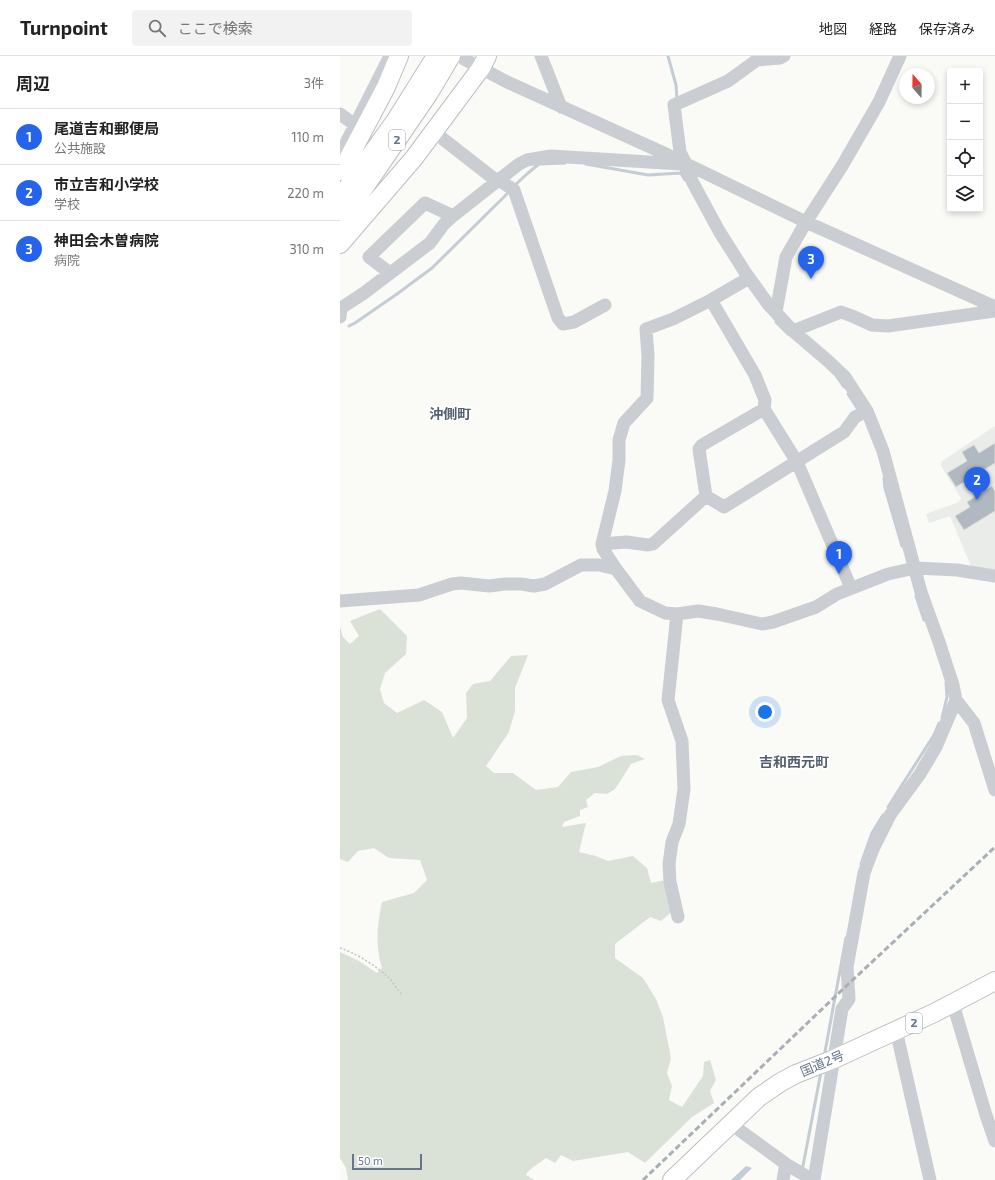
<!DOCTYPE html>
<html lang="ja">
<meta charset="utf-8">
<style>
:root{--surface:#fff;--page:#f2f2f2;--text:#222;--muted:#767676;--line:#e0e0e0;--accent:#2563eb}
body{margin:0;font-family:"Exo 2","Noto Sans JP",sans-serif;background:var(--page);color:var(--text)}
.controls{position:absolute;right:12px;top:12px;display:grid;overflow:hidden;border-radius:4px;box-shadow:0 2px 6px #0003}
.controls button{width:36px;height:36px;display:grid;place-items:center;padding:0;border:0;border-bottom:1px solid var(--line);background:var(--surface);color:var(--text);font:20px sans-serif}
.compass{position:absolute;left:559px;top:12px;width:36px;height:36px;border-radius:50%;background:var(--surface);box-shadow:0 2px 6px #0003;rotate:340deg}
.scale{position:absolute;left:12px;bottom:10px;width:70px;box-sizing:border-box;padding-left:4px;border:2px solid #65768c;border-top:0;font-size:11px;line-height:14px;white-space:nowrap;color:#65768c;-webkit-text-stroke:3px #fff;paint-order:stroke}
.you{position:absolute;left:425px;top:656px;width:14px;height:14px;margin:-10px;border:3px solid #fff;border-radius:50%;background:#1a73e8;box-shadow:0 0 0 6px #1a73e833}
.badge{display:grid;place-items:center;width:26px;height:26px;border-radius:50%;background:var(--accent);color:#fff;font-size:13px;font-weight:700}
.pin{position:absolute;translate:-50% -33px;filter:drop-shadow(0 1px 2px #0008)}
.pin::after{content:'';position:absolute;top:21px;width:14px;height:12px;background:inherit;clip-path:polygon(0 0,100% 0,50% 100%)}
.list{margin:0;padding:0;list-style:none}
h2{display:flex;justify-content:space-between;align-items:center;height:52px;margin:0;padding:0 16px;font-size:17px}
h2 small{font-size:13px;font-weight:400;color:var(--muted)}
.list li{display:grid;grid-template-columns:26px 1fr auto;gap:12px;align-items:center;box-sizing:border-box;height:56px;padding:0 16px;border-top:1px solid var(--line)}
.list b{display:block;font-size:15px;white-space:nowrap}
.list p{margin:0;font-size:13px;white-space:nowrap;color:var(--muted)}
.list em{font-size:13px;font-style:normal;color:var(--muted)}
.icon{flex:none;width:22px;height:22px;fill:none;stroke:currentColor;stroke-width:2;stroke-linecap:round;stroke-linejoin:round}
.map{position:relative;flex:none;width:655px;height:1124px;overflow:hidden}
header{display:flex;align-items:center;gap:24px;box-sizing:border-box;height:56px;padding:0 20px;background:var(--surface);border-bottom:1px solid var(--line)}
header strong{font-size:19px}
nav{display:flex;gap:22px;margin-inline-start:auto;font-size:14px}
.search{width:280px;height:36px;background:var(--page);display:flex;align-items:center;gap:10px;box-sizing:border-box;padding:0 14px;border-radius:4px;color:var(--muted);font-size:15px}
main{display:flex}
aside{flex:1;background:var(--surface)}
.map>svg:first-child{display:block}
.built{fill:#eaecea}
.green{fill:#dae2d8}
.water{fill:#c3cdd3}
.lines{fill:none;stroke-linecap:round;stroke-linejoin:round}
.stream{stroke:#c3cdd3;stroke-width:3}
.building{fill:#b0b8c1;stroke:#dbdcd9}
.highway-casing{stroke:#bcbfc3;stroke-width:20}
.path{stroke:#c1c3c6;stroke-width:1.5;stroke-dasharray:2 2;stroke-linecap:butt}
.minor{stroke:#cacdd2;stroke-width:13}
.highway{stroke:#fff;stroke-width:18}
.rail{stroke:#a9afb6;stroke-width:3;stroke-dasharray:6 3;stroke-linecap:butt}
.labels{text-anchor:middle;stroke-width:4;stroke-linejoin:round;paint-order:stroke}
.shield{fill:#fff;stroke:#939fae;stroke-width:1}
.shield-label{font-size:12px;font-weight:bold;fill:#65768c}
.street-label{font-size:13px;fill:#65768c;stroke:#fff}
.neighbourhood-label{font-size:14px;font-weight:bold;fill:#546070;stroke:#fff}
</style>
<header>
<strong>Turnpoint</strong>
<div class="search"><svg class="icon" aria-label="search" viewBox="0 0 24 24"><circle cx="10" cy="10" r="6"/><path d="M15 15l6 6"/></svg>ここで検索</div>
<nav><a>地図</a><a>経路</a><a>保存済み</a></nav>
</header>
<main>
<aside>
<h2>周辺<small>3件</small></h2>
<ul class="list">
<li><span class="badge">1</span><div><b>尾道吉和郵便局</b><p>公共施設</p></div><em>110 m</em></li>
<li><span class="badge">2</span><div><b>市立吉和小学校</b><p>学校</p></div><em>220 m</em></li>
<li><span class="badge">3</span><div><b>神田会木曽病院</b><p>病院</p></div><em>310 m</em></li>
</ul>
</aside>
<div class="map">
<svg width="655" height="1124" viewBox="0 0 655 1124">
<rect width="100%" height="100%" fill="#fafaf7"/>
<path class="built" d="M 655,370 L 655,517 L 633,515 L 610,460 L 589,467 L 586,458 L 619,446 L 621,442 L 601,410 L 602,405 Z"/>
<path class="green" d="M 40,553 L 67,580 L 66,598 L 45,617 L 40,633 L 44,647 L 57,657 L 84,644 L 102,656 L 113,682 L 127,662 L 126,637 L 133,628 L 150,625 L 171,600 L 188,599 L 175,632 L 175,655 L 169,676 L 146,710 L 154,717 L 173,717 L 196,734 L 218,731 L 231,716 L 258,711 L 281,700 L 297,699 L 305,703 L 291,708 L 275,733 L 267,738 L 255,737 L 246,744 L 248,751 L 240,754 L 240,760 L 224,766 L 222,771 L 246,767 L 239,796 L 256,800 L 268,805 L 293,800 L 307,812 L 311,827 L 326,824 L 336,852 L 321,865 L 310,861 L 275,888 L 275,902 L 303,922 L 316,943 L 323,961 L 331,1002 L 327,1017 L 332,1030 L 329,1044 L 342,1051 L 363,1020 L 364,1006 L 370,1004 L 376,1024 L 370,1035 L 374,1047 L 352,1061 L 305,1107 L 288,1096 L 233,1105 L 221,1099 L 215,1107 L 206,1102 C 199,1108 189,1112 186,1119 L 194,1124 L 8,1124 L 6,1112 L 0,1102 L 0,896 L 19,905 L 37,917 L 42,912 C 35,890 37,869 42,846 L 74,837 L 87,824 L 80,804 L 49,802 L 34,792 L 18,795 L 8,806 L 0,803 L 0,571 L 3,581 L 10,588 L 19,580 L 10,565 Z"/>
<path class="water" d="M 406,1110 L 412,1112 L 400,1124 L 391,1124 Z"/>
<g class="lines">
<path class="stream" d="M 328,0 L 336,29 L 337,43
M 246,108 L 308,119 L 341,117
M 342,110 L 341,117 L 345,124
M 175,129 L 188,117 L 199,108 L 225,107
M 436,266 L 448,278
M 9,270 L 15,267 L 57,238 L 92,212 L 169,136
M 497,321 L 504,331
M 508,338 L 519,355
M 544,422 L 545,432 L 562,490
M 576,540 L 584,564
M 602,662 L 607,641 L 606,626
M 548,751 L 594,679 L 599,667
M 521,808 L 532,777 L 543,759
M 484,1001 L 506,882
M 462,1115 L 481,1016"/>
</g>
<path class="building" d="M 655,387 L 655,407 L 616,431 L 607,417 L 627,405 L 622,396 L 634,389 L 639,397 Z
M 652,430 L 655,435 L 655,455 L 624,474 L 615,460 L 630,451 L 627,446 Z"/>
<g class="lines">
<g class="highway-casing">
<path id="highway" d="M 0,115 L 7,105 L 46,31 L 59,0
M 0,142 L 56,64 L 96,0
M 0,167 L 89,37 L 111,0
M 0,188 L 74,102 L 141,12 L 147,0
M 332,1124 L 419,1041 L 441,1026 L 456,1018 L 494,1003 L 594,957 L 655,925"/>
</g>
<path class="path" d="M 0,892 C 16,897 36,910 48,921 C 53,926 57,933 62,939"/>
<path class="minor" d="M 201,0 L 221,51
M 444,0 L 440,2 L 417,4 L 388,25 L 334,49 L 340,96 L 346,108 L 352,125 L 379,175 L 405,216 L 428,248 L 453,275 L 487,304 L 505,321 L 527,355 L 543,395 L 581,536 L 599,586 L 613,629 L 616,644 L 634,667 L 655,734
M 124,3 L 167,26 L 328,99 L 466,166 L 655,251
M 0,58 L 15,69
M 103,83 L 153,122 L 159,124 L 174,134 L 218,262 L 223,268 L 234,266 L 265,249
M 0,96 L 6,87 L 50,0
M 50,217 L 29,201 L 85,147 L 113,160
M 409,222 L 371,244 L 333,263 L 306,273 L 308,300 L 307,342 L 284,367 L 279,384 L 279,404 L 275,435 L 262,488 L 263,493 L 276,513 L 300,545 L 325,557 L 337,558 L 358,555 L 377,558 L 422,568 L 433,566 L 476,551 L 497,538 L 548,518 L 575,512 L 617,514 L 655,520
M 371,244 L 415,319 L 425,344 L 424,353 L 457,406 L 511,532
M 436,256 L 446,201 L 466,166 L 502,110 L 539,46 L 560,0
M 0,261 L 1,252 L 24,237 L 90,187 L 104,168 L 113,160 L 179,108 L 187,104 L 211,100 L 341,108
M 453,275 L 501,256 L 512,260 L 532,269 L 548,270 L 655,255
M 424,353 L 362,389 L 359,393 L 366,440 L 384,451 L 504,376 L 515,361 L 527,355
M 262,488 L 286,486 L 308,489 L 313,488 L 366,440
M 0,545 L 79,539 L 112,528 L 121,527 L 149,530 L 165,528 L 181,528 L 194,530 L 205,528 L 241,509 L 259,509 L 276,513
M 337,558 L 328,644 L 342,685 L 344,733 L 339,768 L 332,786 L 329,808 L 330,826 L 338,861
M 613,948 L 646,1059 L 655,1085
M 556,974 L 590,1124
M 391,1068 L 446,1108 L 473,1124
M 443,1124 L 446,1108
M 474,1124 L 502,953 L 509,943 L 507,911 L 524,817 L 533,793 L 550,759 L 580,718 L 596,691 L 616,644"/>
<use href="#highway" class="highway"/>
<path class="rail" d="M 303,1124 L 502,934 L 655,791"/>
</g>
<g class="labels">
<g class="shield">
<rect x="49" y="74" width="16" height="20" rx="3"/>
<rect x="566" y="957" width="16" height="20" rx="3"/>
</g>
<g class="shield-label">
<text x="57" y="88">2</text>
<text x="574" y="971">2</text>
</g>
<g class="street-label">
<text transform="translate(482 1007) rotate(-23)" y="5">国道2号</text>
</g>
<g class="neighbourhood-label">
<text x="110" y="363">沖側町</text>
<text x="454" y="711">吉和西元町</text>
</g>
</g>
</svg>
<div class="controls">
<button>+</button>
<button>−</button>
<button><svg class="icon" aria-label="locate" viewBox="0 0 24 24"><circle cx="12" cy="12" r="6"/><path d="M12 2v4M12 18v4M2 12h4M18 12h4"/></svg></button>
<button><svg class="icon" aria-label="layers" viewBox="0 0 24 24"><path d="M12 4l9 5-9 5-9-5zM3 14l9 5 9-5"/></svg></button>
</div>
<svg class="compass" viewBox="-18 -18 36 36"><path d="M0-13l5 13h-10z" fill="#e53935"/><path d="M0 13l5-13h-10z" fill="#767676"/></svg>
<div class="scale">50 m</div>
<div class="you"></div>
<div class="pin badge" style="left:499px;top:518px">1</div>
<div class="pin badge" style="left:637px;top:444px">2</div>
<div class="pin badge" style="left:471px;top:223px">3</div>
</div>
</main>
